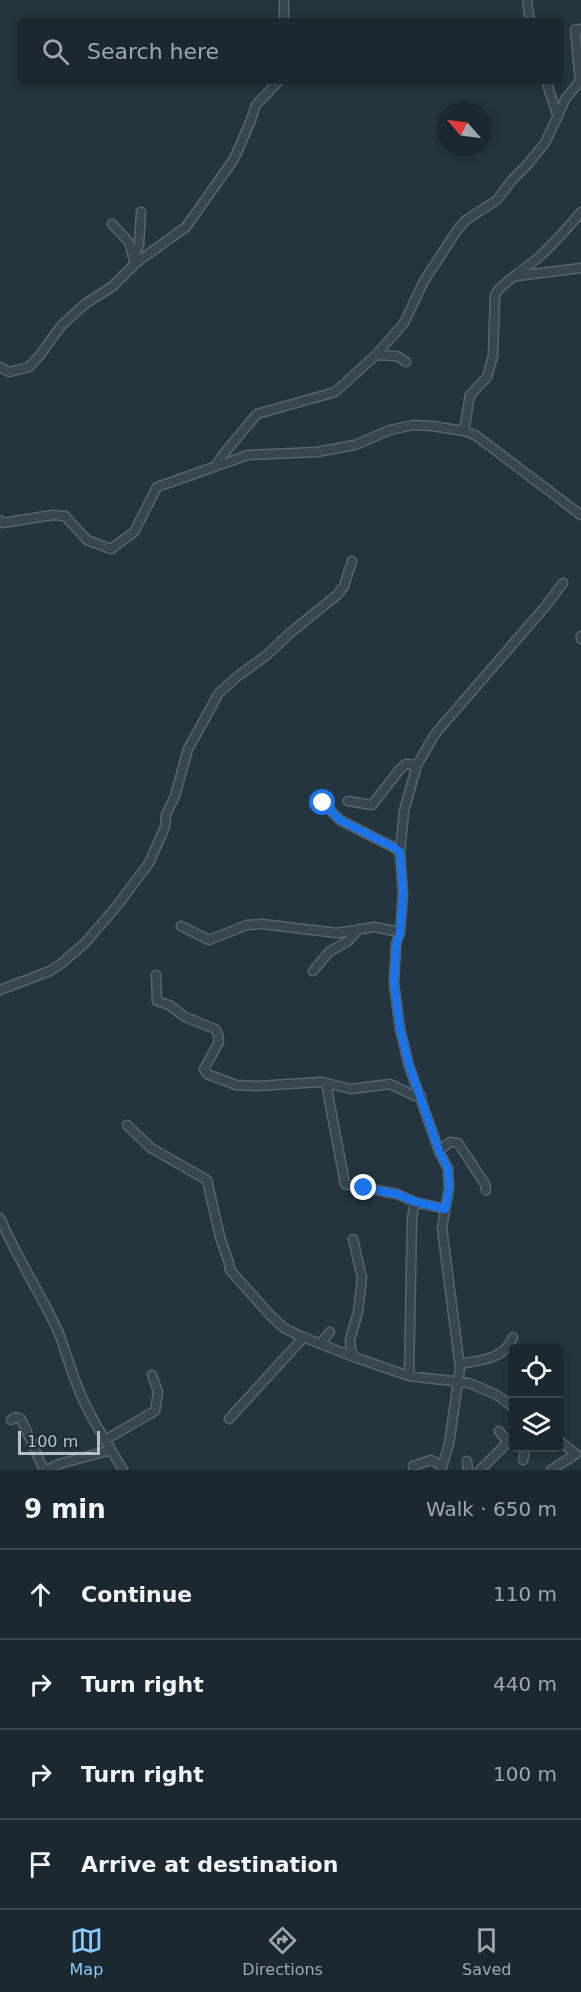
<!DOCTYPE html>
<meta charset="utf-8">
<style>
:root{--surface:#1b2830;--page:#28343c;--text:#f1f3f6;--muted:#a0a6ab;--line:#39444c;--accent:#89c9fb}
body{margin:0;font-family:"DejaVu Sans",sans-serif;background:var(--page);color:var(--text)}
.controls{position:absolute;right:18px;bottom:18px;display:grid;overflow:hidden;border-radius:6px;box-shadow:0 3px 9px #0003}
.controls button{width:54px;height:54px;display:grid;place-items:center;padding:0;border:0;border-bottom:2px solid var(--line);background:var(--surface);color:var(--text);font:30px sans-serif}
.compass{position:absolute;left:437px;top:102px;width:54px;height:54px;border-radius:50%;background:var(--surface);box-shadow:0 3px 9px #0003;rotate:298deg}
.scale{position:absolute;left:18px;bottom:15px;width:82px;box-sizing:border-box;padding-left:6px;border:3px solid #b5c1ca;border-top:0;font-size:16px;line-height:21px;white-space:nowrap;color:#b5c1ca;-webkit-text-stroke:4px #1d2b35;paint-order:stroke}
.stop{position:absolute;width:18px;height:18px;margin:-14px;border:4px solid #1a73e8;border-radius:50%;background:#fff}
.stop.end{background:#1a73e8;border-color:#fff;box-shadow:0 2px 6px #0008}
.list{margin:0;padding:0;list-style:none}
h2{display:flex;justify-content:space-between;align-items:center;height:78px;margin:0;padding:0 24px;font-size:26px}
h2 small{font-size:20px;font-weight:400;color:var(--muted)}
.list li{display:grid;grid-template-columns:39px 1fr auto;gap:18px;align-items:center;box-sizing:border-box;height:90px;padding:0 24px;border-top:2px solid var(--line)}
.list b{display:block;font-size:22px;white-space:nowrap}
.list em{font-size:20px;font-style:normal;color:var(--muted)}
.icon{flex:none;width:33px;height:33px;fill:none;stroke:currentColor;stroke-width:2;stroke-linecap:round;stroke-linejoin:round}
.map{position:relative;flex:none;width:581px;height:1470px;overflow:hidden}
.search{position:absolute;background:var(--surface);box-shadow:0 3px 9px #0003;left:18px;right:18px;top:18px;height:66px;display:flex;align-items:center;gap:15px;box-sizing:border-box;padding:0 21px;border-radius:6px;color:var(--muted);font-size:22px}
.sheet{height:438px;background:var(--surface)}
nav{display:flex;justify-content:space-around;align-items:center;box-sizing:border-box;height:84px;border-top:2px solid var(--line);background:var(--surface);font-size:16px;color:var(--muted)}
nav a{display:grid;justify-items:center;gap:3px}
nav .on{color:var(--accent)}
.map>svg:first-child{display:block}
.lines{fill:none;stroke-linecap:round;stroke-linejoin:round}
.minor-casing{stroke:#56646d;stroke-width:11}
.minor{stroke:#384650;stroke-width:8}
.route{stroke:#1a73e8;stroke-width:8}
</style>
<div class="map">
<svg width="581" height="1470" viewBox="0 0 581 1470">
<rect width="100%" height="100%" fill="#243540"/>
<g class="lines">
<g class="minor-casing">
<path id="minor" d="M 527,0 L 530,21
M 284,21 L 284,0
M 546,81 L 558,117
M 112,224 L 129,242 L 135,264
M 134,257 L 139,245 L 141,212
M 517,276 L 581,268
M 376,355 L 397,356 L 406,362
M 0,367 L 9,372 L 29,367 L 40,355 L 61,326 L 85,304 L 113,286 L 137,262 L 186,227 L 234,159 L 249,125 L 256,105 L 279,81
M 464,431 L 470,395 L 487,377 L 493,356 L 495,295 C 498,286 529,266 538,258 C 553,244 568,228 581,212
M 216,466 L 222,456 L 257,414 L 335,392 L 376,355 L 404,323 L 424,281 L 458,229 L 466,220 L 497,200 L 512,180 L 527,165 L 545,143 L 566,98 L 580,81 L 575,30 L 581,29
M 0,520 L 3,523 L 52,515 L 65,516 L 87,540 L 111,549 L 134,532 L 157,487 L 248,455 L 317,452 L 355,445 L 390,430 L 413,425 L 432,426 L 464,431 L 475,435 L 581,515
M 581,636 L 581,639
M 348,801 L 372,805 L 400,769 L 406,764 L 417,765
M 323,803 L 340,820 L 395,848 L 400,853
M 181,926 L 209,940 L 247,925 L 262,924 L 337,933 L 374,927 L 400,932
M 313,971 L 329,952 L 348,941 L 359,929
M 156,975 L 157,1001 L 169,1005 L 185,1017 L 215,1029 L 218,1034 L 219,1042 L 204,1069 L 207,1074 L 236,1085 L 257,1086 L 321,1082 L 351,1089 L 390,1084 L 415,1096 L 421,1096
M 0,990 L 50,971 L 62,963 L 85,943 L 116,907 L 149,863 L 165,827 L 166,815 L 175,796 L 188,749 L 219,693 L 238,676 L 267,655 L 290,633 L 337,595 L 344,586 L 352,561
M 326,1083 L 345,1184 L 397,1194 L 415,1202 L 445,1209
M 127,1125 L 151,1148 L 207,1180 L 220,1237 L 229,1263 L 230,1270 L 270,1315 L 284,1328 L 298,1335 L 354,1357 L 409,1376 L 469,1383 L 497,1395 L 514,1408
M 439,1151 L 450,1142 L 458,1143 L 485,1184 L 486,1190
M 0,1218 C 16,1256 39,1291 57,1329 C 65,1347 69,1366 77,1385 C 88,1415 107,1442 123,1470
M 353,1239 L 362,1278 L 358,1312 L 350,1340 L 351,1350 L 354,1357
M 320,1344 L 330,1332
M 460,1364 C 480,1360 504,1360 513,1337
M 409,1376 L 412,1218 L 415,1202
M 229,1419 L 304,1337
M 11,1420 L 16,1417 L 21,1419 L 44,1470
M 105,1440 L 155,1411 L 158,1392 L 152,1375
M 523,1460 L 526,1448
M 467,1461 L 468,1470
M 413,1466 L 431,1460 L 442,1466
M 47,1470 L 59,1464 L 111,1450
M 441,1470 L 449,1444 L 460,1368 L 442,1228 L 449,1188 L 448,1169 L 439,1151 L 409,1066 L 400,1029 L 394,983 L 396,944 L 400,932 L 403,895 L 400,853 L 404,811 L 417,765 L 435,734 L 544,608 L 563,583
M 480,1470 L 507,1443 L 507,1441 L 499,1431
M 551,1470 L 576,1454 L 558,1440"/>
</g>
<use href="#minor" class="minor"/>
</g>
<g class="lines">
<path class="route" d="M 323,803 L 340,820 L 395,848 L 400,852 L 403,895 L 400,932 L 396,944 L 394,983 L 400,1029 L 409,1065 L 439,1151 L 448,1169 L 449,1188 L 445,1209 L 416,1202 L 397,1194 L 364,1188"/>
</g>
</svg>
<div class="controls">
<button><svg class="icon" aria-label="locate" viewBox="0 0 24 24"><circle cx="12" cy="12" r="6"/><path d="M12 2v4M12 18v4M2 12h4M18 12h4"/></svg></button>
<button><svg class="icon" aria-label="layers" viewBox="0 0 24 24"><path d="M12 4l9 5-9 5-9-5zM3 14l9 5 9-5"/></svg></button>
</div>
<svg class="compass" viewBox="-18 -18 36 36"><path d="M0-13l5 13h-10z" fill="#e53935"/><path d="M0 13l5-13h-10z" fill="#a0a6ab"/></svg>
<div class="scale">100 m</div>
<div class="stop" style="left:323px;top:803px"></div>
<div class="stop end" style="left:364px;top:1188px"></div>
<div class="search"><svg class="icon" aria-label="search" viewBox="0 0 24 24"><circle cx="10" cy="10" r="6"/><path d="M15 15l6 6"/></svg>Search here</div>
</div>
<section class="sheet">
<h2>9 min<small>Walk · 650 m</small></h2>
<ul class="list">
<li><svg class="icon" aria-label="ahead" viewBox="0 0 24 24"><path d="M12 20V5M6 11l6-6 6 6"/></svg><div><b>Continue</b></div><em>110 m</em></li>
<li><svg class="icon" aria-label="right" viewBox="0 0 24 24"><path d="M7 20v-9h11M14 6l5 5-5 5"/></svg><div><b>Turn right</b></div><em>440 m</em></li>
<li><svg class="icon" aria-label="right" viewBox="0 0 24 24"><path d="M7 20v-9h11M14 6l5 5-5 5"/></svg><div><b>Turn right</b></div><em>100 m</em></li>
<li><svg class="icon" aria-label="arrive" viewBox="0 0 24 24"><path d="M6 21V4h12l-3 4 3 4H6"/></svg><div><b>Arrive at destination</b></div></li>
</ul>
</section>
<nav>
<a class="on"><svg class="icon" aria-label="map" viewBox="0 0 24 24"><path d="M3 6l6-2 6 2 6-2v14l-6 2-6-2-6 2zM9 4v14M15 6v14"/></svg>Map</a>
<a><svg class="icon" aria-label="directions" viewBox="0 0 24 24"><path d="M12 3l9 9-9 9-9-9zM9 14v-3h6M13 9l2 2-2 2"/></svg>Directions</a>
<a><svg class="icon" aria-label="saved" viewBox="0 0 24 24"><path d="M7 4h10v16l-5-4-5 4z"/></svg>Saved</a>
</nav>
